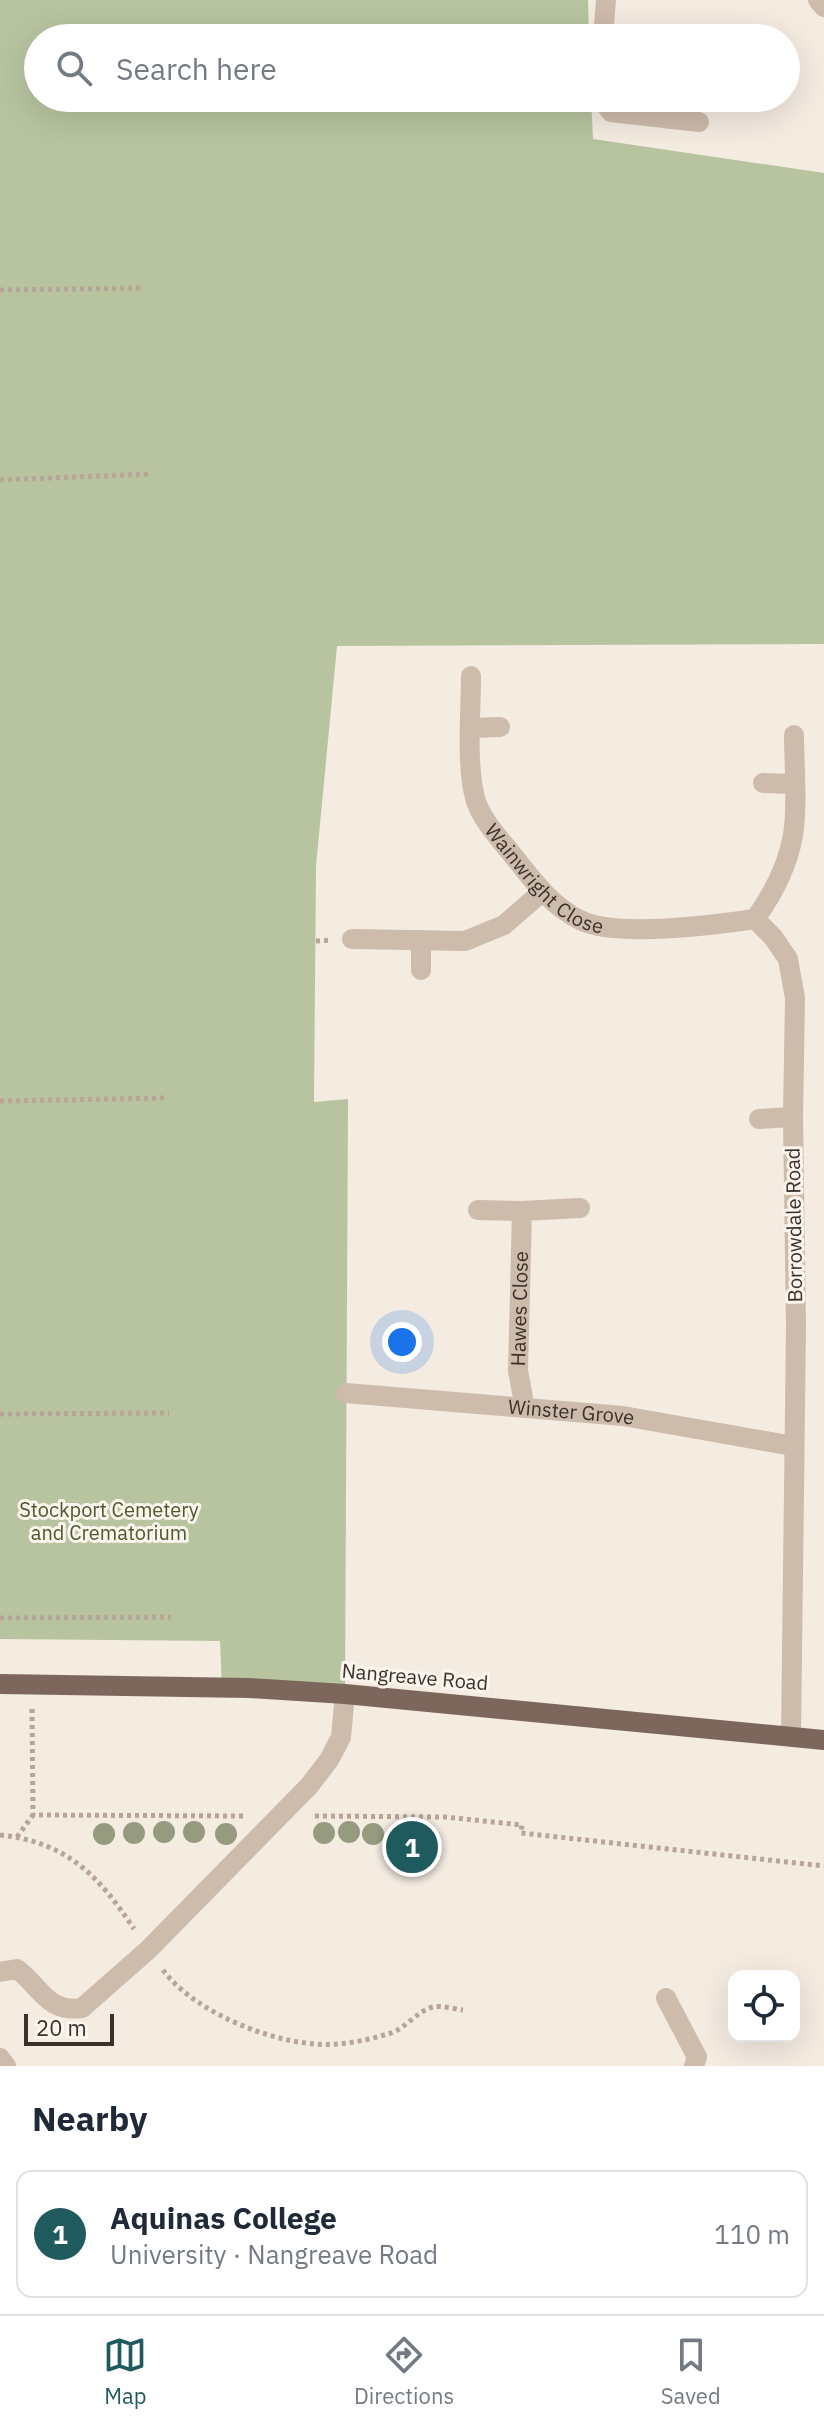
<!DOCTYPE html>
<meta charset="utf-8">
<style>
:root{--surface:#fff;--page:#f2f2f3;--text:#1f2937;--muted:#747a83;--line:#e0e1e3;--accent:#1f5a5e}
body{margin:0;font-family:"IBM Plex Sans",sans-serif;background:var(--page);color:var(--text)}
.controls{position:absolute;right:24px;bottom:24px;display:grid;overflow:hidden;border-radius:16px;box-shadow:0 8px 32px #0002}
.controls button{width:72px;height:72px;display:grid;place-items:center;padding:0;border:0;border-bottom:2px solid var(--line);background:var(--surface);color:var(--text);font:40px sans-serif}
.scale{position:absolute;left:24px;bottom:20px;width:90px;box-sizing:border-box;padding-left:8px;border:4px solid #3b302b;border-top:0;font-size:22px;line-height:28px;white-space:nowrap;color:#3b302b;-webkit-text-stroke:6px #fbf5ee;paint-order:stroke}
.you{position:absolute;left:402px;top:1342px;width:28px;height:28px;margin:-20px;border:6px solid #fff;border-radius:50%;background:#1a73e8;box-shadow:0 0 0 12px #1a73e833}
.badge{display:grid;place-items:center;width:52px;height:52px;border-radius:50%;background:var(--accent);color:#fff;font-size:26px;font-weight:700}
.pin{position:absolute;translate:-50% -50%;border:4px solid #fff;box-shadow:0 2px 8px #0006}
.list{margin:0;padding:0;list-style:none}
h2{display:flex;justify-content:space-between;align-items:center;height:104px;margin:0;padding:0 32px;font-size:34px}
h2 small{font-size:26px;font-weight:400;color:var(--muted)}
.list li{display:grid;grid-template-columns:52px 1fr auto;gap:24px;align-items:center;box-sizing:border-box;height:128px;margin:0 16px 16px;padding:0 16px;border:2px solid var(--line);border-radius:16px}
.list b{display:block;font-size:30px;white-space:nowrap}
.list p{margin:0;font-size:26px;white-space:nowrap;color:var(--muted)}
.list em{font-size:26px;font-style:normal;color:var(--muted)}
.icon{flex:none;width:44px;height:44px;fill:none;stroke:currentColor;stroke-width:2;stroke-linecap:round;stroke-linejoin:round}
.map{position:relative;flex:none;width:824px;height:2066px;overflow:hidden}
.search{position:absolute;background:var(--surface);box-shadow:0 8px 32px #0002;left:24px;right:24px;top:24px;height:88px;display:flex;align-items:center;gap:20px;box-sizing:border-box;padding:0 28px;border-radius:44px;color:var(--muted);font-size:30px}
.sheet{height:248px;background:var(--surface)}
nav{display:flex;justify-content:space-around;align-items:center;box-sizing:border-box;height:112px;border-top:2px solid var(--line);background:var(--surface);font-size:22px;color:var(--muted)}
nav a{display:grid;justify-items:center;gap:4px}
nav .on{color:var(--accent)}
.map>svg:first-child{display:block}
.green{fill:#b8c4a0}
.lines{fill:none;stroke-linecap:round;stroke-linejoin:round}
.path{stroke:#b9a596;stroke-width:5;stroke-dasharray:4 4;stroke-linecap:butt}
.minor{stroke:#cdbbac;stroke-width:20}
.major{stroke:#7d675c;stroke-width:20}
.tree{fill:#969b7f}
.labels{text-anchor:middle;stroke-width:6;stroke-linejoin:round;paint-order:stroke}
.street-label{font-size:20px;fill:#3b302b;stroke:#fbf5ee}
.park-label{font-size:20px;fill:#4a5a2e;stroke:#fbf5ee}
</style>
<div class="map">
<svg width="824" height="2066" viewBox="0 0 824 2066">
<rect width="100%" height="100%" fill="#f4ebe1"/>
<path class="green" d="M 0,0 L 588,0 L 589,38 L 38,38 L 38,98 L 591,98 L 593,139 L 824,173 L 824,644 L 337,646 L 316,866 L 314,1102 L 348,1099 L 345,1694 L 222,1688 L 220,1641 L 0,1639 Z"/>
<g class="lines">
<path class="path" d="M 0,290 L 140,288
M 0,480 L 149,474
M 316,941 L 331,940
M 0,1101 L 166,1098
M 0,1414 L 169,1413
M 0,1618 L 171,1617
M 32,1709 L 33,1815 L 245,1816
M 315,1816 L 445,1817 L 522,1825 L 521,1833 L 824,1866
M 0,1835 C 67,1842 99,1876 134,1929
M 17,1837 L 33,1815
M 163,1970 C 195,2014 283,2049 337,2044 C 355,2043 374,2038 391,2033 C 406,2028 417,2011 433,2007 C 441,2005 454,2009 463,2010"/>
<g class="minor">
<path d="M 818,0 L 824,7"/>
<path d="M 603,38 L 606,0"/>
<path d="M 601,98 L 611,112 L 699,122"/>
<path id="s1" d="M 471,676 C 471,713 466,763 475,798 C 481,820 501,840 515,858 C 534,882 552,906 580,920 C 615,938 715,925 755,919"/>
<path d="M 471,728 L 500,727"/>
<path d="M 763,783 L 794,784"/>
<path d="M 352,939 L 465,941 L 504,925 L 542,892"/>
<path d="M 421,940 L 421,970"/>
<path d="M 759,1119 L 793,1117"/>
<path d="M 478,1210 L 522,1211"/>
<path id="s2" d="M 346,1393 L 623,1416 L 793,1446"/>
<path id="s3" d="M 525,1408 L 518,1371 L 522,1211 L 580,1208"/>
<path d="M 791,1737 L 796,1326 L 793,1117 L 795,998 L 788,959 L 773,937 L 755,919 C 773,894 788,865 793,835 C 798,805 794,765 794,735"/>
<path d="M 0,1972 L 17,1969 C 41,1987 47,2013 82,2008 L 148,1950 L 309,1786 L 329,1760 L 341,1737 L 345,1694"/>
<path d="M 666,1998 L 697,2057 L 694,2066"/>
<path d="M 0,2058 L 6,2066"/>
</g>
<path class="major" d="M 0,1684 L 249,1688 L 345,1694 L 824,1740"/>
</g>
<g class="tree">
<circle cx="164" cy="1832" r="11"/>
<circle cx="194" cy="1832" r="11"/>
<circle cx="349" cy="1832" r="11"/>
<circle cx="134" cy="1833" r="11"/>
<circle cx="324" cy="1833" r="11"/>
<circle cx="104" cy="1834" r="11"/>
<circle cx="226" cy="1834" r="11"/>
<circle cx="373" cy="1834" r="11"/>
<circle cx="399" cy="1835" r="11"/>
</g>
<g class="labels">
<g class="street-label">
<text dy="7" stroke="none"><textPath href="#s1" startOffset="232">Wainwright Close</textPath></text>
<text transform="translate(794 1225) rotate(-91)" y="7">Borrowdale Road</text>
<text dy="7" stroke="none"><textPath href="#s3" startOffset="100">Hawes Close</textPath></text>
<text dy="7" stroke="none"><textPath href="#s2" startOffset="226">Winster Grove</textPath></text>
<text transform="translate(415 1677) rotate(5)" y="7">Nangreave Road</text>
</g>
<g class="park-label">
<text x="109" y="1517">Stockport Cemetery<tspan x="109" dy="23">and Crematorium</tspan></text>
</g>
</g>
</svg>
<div class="controls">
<button><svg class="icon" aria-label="locate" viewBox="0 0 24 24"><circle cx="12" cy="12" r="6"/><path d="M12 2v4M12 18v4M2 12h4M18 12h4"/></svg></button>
</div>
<div class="scale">20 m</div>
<div class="you"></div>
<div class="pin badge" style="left:412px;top:1847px">1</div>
<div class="search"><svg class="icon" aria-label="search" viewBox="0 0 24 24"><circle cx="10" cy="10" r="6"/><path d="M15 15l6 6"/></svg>Search here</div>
</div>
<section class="sheet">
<h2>Nearby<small></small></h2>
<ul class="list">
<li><span class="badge">1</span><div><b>Aquinas College</b><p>University · Nangreave Road</p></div><em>110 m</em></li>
</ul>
</section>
<nav>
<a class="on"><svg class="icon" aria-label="map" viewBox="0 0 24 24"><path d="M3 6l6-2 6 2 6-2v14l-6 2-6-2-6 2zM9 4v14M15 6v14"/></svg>Map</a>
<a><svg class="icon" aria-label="directions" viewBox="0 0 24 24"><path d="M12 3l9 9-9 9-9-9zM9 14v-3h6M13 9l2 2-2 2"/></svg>Directions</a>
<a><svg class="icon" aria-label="saved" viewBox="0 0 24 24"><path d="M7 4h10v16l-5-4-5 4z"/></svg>Saved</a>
</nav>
